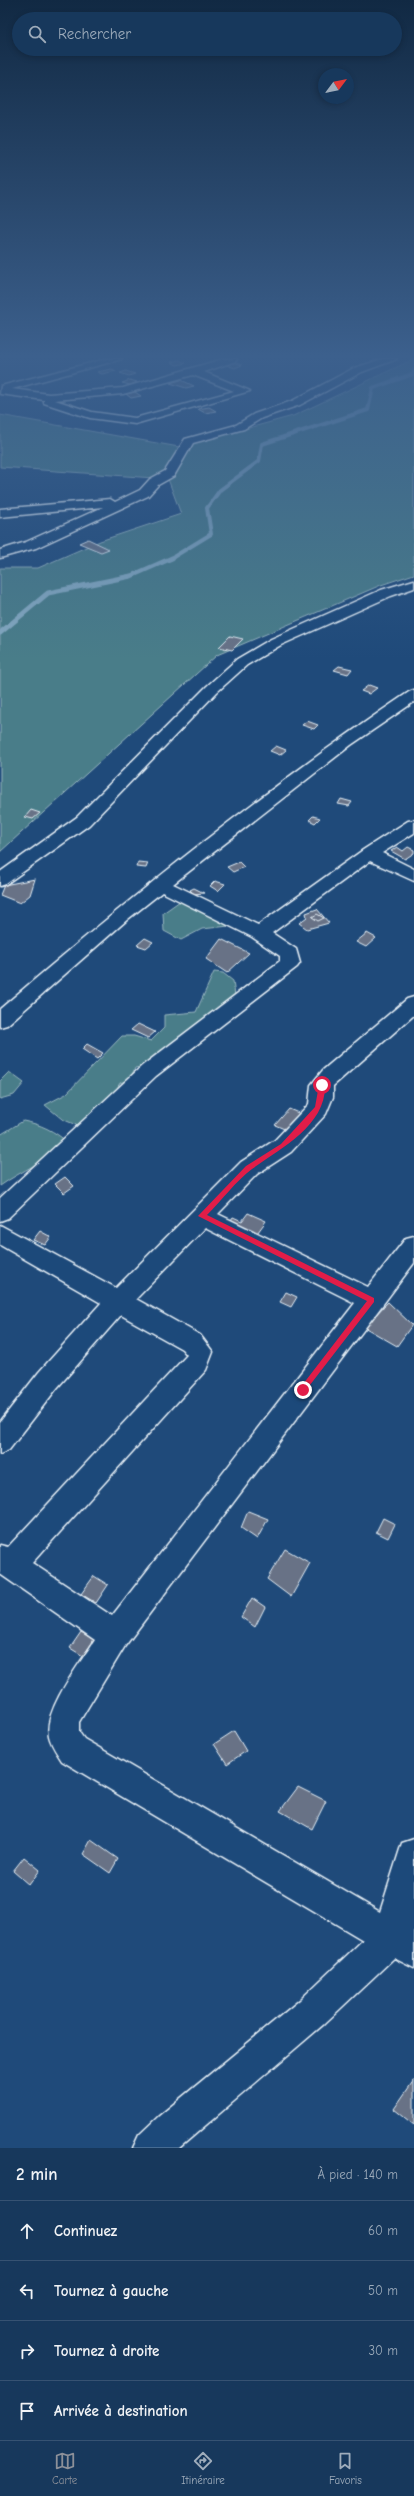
<!DOCTYPE html>
<html lang="fr">
<meta charset="utf-8">
<style>
:root{--surface:#17385c;--page:#244365;--text:#f1f3f6;--muted:#9eacbb;--line:#365272;--accent:#8c9099}
body{margin:0;font-family:"Comic Neue",sans-serif;background:var(--page);color:var(--text)}
.compass{position:absolute;left:318px;top:68px;width:36px;height:36px;border-radius:50%;background:var(--surface);box-shadow:0 2px 6px #0003;rotate:58deg}
.stop{position:absolute;width:12px;height:12px;margin:-9px;border:3px solid #e11d48;border-radius:50%;background:#fff}
.stop.end{background:#e11d48;border-color:#fff;box-shadow:0 1px 4px #0008}
.list{margin:0;padding:0;list-style:none}
h2{display:flex;justify-content:space-between;align-items:center;height:52px;margin:0;padding:0 16px;font-size:17px}
h2 small{font-size:13px;font-weight:400;color:var(--muted)}
.list li{display:grid;grid-template-columns:26px 1fr auto;gap:12px;align-items:center;box-sizing:border-box;height:60px;padding:0 16px;border-top:1px solid var(--line)}
.list b{display:block;font-size:15px;white-space:nowrap}
.list em{font-size:13px;font-style:normal;color:var(--muted)}
.icon{flex:none;width:22px;height:22px;fill:none;stroke:currentColor;stroke-width:2;stroke-linecap:round;stroke-linejoin:round}
.map{position:relative;flex:none;width:414px;height:2148px;overflow:hidden}
.search{position:absolute;background:var(--surface);box-shadow:0 2px 6px #0003;left:12px;right:12px;top:12px;height:44px;display:flex;align-items:center;gap:10px;box-sizing:border-box;padding:0 14px;border-radius:22px;color:var(--muted);font-size:15px}
.sheet{height:292px;background:var(--surface)}
nav{display:flex;justify-content:space-around;align-items:center;box-sizing:border-box;height:56px;border-top:1px solid var(--line);background:var(--surface);font-size:11px;color:var(--muted)}
nav a{display:grid;justify-items:center;gap:2px}
nav .on{color:var(--accent)}
.map>svg:first-child{display:block}
.green{fill:#4a7d89;stroke:#99b7c0}
.lines{fill:none;stroke-linecap:round;stroke-linejoin:round}
.stream-far1{stroke:#85aac1;stroke-width:4}
.stream{stroke:#85aac1;stroke-width:5}
.building{fill:#677286;stroke:#e8f1f8}
.street-casing{stroke:#e8f1f8;stroke-width:3}
.street{fill:#1f4a7a;fill-rule:evenodd}
.route{fill:#e11d48}
</style>
<div class="map">
<svg width="414" height="2148" viewBox="0 0 414 2148">
<rect width="100%" height="100%" fill="#1f4a7a"/>
<filter id="ink" filterUnits="userSpaceOnUse"><feTurbulence type="fractalNoise" baseFrequency=".025" numOctaves="2"/><feDisplacementMap in="SourceGraphic" scale="8" xChannelSelector="R" yChannelSelector="G"/><feConvolveMatrix kernelMatrix="1 2 1 2 8 2 1 2 1" color-interpolation-filters="sRGB"/></filter>
<g filter="url(#ink)">
<path class="green" d="M 414,359 L 414,574 L 381,585 L 217,655 L 0,852 L 0,568 L 38,568 L 100,541 L 181,514 L 168,479 L 0,467 L 0,415 L 179,447 L 293,416 Z
M 180,901 L 227,919 L 229,926 L 202,929 L 181,940 L 164,931 L 163,913 Z
M 214,972 L 223,973 L 233,981 L 235,996 L 150,1065 L 135,1068 L 130,1079 L 120,1083 L 109,1102 L 81,1127 L 62,1119 L 45,1105 L 66,1094 L 122,1036 L 134,1036 L 151,1041 L 164,1028 L 164,1015 L 196,1012 Z
M 9,1072 L 24,1083 L 14,1095 L 0,1099 L 0,1081 Z
M 23,1121 C 40,1124 55,1131 68,1143 C 47,1161 22,1170 0,1186 L 0,1135 Z"/>
<g class="lines">
<path class="stream-far1" d="M 170,559 L 211,534 L 207,508 L 220,490 L 259,461 L 262,444 L 368,410 L 373,388 L 413,374 L 414,370"/>
<path class="stream" d="M 0,633 L 48,593 L 131,576 L 172,558"/>
</g>
<path class="building" d="M 179,360 L 186,363 L 177,365 L 171,362 Z
M 233,362 L 242,365 L 235,368 L 226,365 Z
M 112,369 L 116,371 L 102,374 L 97,372 Z
M 126,371 L 135,374 L 129,376 L 120,373 Z
M 130,380 L 137,382 L 130,385 L 122,383 Z
M 181,380 L 194,386 L 186,388 L 170,383 Z
M 135,392 L 141,396 L 131,398 L 126,394 Z
M 209,407 L 216,411 L 205,413 L 198,409 Z
M 88,539 L 109,549 L 101,552 L 79,543 Z
M 230,636 L 243,639 L 232,650 L 219,647 Z
M 339,666 L 352,669 L 348,674 L 334,670 Z
M 369,685 L 377,688 L 369,694 L 361,691 Z
M 307,721 L 318,725 L 314,729 L 302,725 Z
M 276,746 L 286,750 L 280,755 L 270,751 Z
M 341,799 L 352,802 L 349,806 L 338,804 Z
M 31,810 L 40,813 L 33,819 L 25,817 Z
M 313,816 L 320,818 L 315,823 L 309,820 Z
M 397,847 L 403,851 L 408,847 L 414,850 L 414,853 L 405,859 L 391,851 Z
M 138,862 L 148,863 L 146,868 L 136,867 Z
M 239,862 L 244,867 L 233,872 L 227,867 Z
M 35,879 L 30,895 L 20,903 L 0,895 L 4,885 Z
M 215,881 L 225,884 L 218,891 L 210,886 Z
M 194,888 L 204,893 L 194,894 L 190,890 Z
M 317,909 L 329,923 L 307,929 L 299,923 L 307,917 L 306,913 Z
M 317,914 L 324,918 L 318,921 L 312,917 Z
M 367,933 L 376,938 L 366,947 L 356,942 Z
M 145,938 L 153,942 L 146,948 L 137,945 Z
M 221,939 L 249,953 L 227,973 L 206,959 Z
M 138,1024 L 155,1032 L 148,1038 L 131,1030 Z
M 87,1044 L 103,1053 L 97,1059 L 82,1049 Z
M 289,1109 L 303,1115 L 289,1131 L 275,1125 Z
M 65,1177 L 74,1186 L 64,1193 L 55,1184 Z
M 248,1213 L 266,1221 L 255,1236 L 228,1224 L 233,1217 L 242,1221 Z
M 40,1231 L 51,1237 L 45,1245 L 33,1240 Z
M 286,1292 L 297,1297 L 291,1307 L 280,1302 Z
M 388,1302 L 412,1325 L 397,1346 L 364,1327 Z
M 248,1511 L 268,1519 L 257,1539 L 241,1528 Z
M 383,1518 L 395,1524 L 388,1538 L 376,1532 Z
M 285,1549 L 310,1563 L 291,1597 L 267,1579 Z
M 94,1576 L 108,1585 L 96,1603 L 81,1594 Z
M 252,1598 L 265,1607 L 255,1627 L 241,1617 Z
M 81,1632 L 94,1640 L 83,1656 L 70,1648 Z
M 234,1731 L 246,1751 L 227,1764 L 214,1744 Z
M 298,1787 L 326,1801 L 312,1829 L 280,1811 Z
M 91,1840 L 118,1859 L 110,1873 L 83,1854 Z
M 24,1857 L 40,1870 L 29,1885 L 13,1871 Z
M 414,2080 L 414,2125 L 394,2109 Z"/>
<g class="lines">
<g class="street-casing">
<path id="street" d="M 106,359 L 122,359 L 12,389 L 49,394 L 123,388 L 223,359 L 237,359 L 236,361 L 204,372 L 250,391 L 135,424 L 90,418 L 44,403 L 44,400 L 0,394 L 1,386 ZM 193,375 L 234,391 L 135,418 L 92,412 L 55,400 L 123,394 Z
M 383,359 L 397,359 L 362,372 L 300,405 L 262,418 L 244,429 L 193,443 L 174,476 L 158,485 L 148,496 L 36,548 L 0,558 L 0,550 L 26,542 L 103,507 L 0,517 L 0,509 L 110,499 L 115,502 L 140,490 L 150,479 L 165,471 L 185,439 L 236,425 L 254,414 L 292,401 L 354,368 Z
M 414,580 L 414,588 L 391,596 L 281,645 L 247,665 L 217,692 L 89,825 L 6,884 L 0,886 L 0,872 L 77,817 L 207,686 L 237,659 L 271,639 L 381,590 Z
M 414,690 L 414,702 L 351,745 L 173,884 L 258,925 L 363,850 L 408,821 L 414,820 L 414,833 L 382,853 L 414,869 L 414,881 L 370,861 L 272,933 L 296,949 L 300,963 L 297,967 L 156,1076 L 8,1218 L 0,1221 L 0,1198 L 142,1066 L 280,961 L 280,956 L 252,937 L 162,892 L 128,919 L 7,1025 L 0,1027 L 0,1009 C 131,897 266,788 409,692 Z
M 414,997 L 414,1015 L 333,1086 L 333,1097 L 326,1114 L 291,1152 L 257,1174 L 218,1214 L 368,1287 L 406,1238 L 414,1236 L 414,1263 L 125,1646 L 79,1722 L 79,1732 L 84,1739 L 380,1912 L 402,1843 L 414,1839 L 414,1968 L 394,1958 L 324,2024 L 179,2148 L 133,2148 L 139,2135 L 158,2117 L 300,2000 L 363,1940 L 62,1761 C 57,1753 51,1745 49,1736 C 43,1710 81,1662 95,1640 L 0,1574 L 0,1545 L 8,1547 L 187,1355 L 182,1349 L 121,1315 L 57,1388 L 9,1450 L 0,1454 L 0,1422 L 39,1372 L 101,1303 L 0,1245 L 0,1225 L 116,1288 L 241,1162 L 275,1140 L 309,1104 L 311,1085 L 323,1070 L 407,999 ZM 205,1228 L 355,1303 L 112,1616 L 32,1563 L 206,1370 L 213,1352 L 200,1335 L 136,1299 Z"/>
</g>
<use href="#street" class="street"/>
</g>
</g>
<linearGradient id="sky" x2="0" y2="1"><stop stop-color="#112943"/><stop offset="0.54" stop-color="#3c608d"/><stop offset="1" stop-color="#3c608d" stop-opacity="0"/></linearGradient>
<rect width="414" height="659" fill="url(#sky)"/>
<path class="route" d="M 322,1083 L 325,1085 C 326,1126 281,1148 252,1169 C 236,1181 222,1200 207,1215 L 374,1298 L 374,1302 L 303,1394 L 299,1390 L 300,1388 L 367,1301 L 198,1216 L 246,1166 L 281,1144 L 315,1107 L 319,1085 Z"/>
</svg>
<svg class="compass" viewBox="-18 -18 36 36"><path d="M0-13l5 13h-10z" fill="#e53935"/><path d="M0 13l5-13h-10z" fill="#9eacbb"/></svg>
<div class="stop" style="left:322px;top:1085px"></div>
<div class="stop end" style="left:303px;top:1390px"></div>
<div class="search"><svg class="icon" aria-label="search" viewBox="0 0 24 24"><circle cx="10" cy="10" r="6"/><path d="M15 15l6 6"/></svg>Rechercher</div>
</div>
<section class="sheet">
<h2>2 min<small>À pied · 140 m</small></h2>
<ul class="list">
<li><svg class="icon" aria-label="ahead" viewBox="0 0 24 24"><path d="M12 20V5M6 11l6-6 6 6"/></svg><div><b>Continuez</b></div><em>60 m</em></li>
<li><svg class="icon" aria-label="left" viewBox="0 0 24 24"><path d="M17 20v-9H6M10 6l-5 5 5 5"/></svg><div><b>Tournez à gauche</b></div><em>50 m</em></li>
<li><svg class="icon" aria-label="right" viewBox="0 0 24 24"><path d="M7 20v-9h11M14 6l5 5-5 5"/></svg><div><b>Tournez à droite</b></div><em>30 m</em></li>
<li><svg class="icon" aria-label="arrive" viewBox="0 0 24 24"><path d="M6 21V4h12l-3 4 3 4H6"/></svg><div><b>Arrivée à destination</b></div></li>
</ul>
</section>
<nav>
<a class="on"><svg class="icon" aria-label="map" viewBox="0 0 24 24"><path d="M3 6l6-2 6 2 6-2v14l-6 2-6-2-6 2zM9 4v14M15 6v14"/></svg>Carte</a>
<a><svg class="icon" aria-label="directions" viewBox="0 0 24 24"><path d="M12 3l9 9-9 9-9-9zM9 14v-3h6M13 9l2 2-2 2"/></svg>Itinéraire</a>
<a><svg class="icon" aria-label="saved" viewBox="0 0 24 24"><path d="M7 4h10v16l-5-4-5 4z"/></svg>Favoris</a>
</nav>
